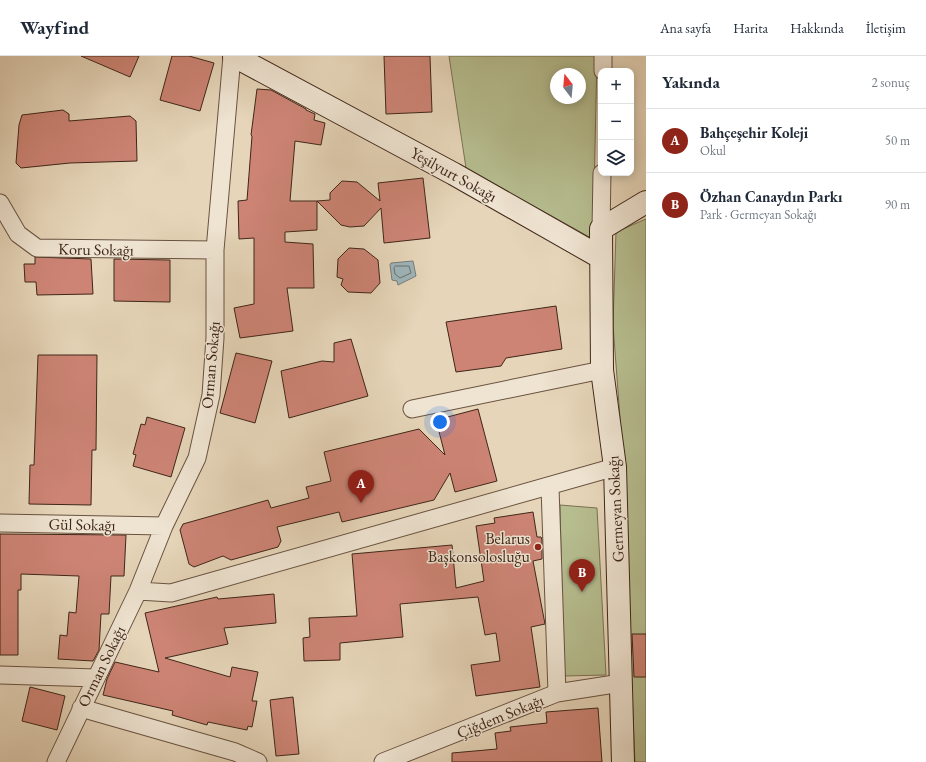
<!DOCTYPE html>
<html lang="tr">
<meta charset="utf-8">
<style>
:root{--surface:#fff;--page:#f6f6f7;--text:#1f2937;--muted:#747a83;--line:#e0e1e3;--accent:#8f2418}
body{margin:0;font-family:"EB Garamond",serif;background:var(--page);color:var(--text)}
.controls{position:absolute;right:12px;top:12px;display:grid;overflow:hidden;border-radius:8px;box-shadow:0 2px 10px #0003}
.controls button{width:36px;height:36px;display:grid;place-items:center;padding:0;border:0;border-bottom:1px solid var(--line);background:var(--surface);color:var(--text);font:20px sans-serif}
.compass{position:absolute;left:550px;top:12px;width:36px;height:36px;border-radius:50%;background:var(--surface);box-shadow:0 2px 10px #0003;rotate:344deg}
.you{position:absolute;left:440px;top:366px;width:14px;height:14px;margin:-10px;border:3px solid #fff;border-radius:50%;background:#1a73e8;box-shadow:0 0 0 6px #1a73e833}
.badge{display:grid;place-items:center;width:26px;height:26px;border-radius:50%;background:var(--accent);color:#fff;font-size:13px;font-weight:700}
.pin{position:absolute;translate:-50% -33px;filter:drop-shadow(0 1px 2px #0008)}
.pin::after{content:'';position:absolute;top:21px;width:14px;height:12px;background:inherit;clip-path:polygon(0 0,100% 0,50% 100%)}
.list{margin:0;padding:0;list-style:none}
h2{display:flex;justify-content:space-between;align-items:center;height:52px;margin:0;padding:0 16px;font-size:17px}
h2 small{font-size:13px;font-weight:400;color:var(--muted)}
.list li{display:grid;grid-template-columns:26px 1fr auto;gap:12px;align-items:center;box-sizing:border-box;height:64px;padding:0 16px;border-top:1px solid var(--line)}
.list b{display:block;font-size:15px;white-space:nowrap}
.list p{margin:0;font-size:13px;white-space:nowrap;color:var(--muted)}
.list em{font-size:13px;font-style:normal;color:var(--muted)}
.icon{flex:none;width:22px;height:22px;fill:none;stroke:currentColor;stroke-width:2;stroke-linecap:round;stroke-linejoin:round}
.map{position:relative;flex:none;width:646px;height:706px;overflow:hidden}
header{display:flex;align-items:center;gap:24px;box-sizing:border-box;height:56px;padding:0 20px;background:var(--surface);border-bottom:1px solid var(--line)}
header strong{font-size:19px}
nav{display:flex;gap:22px;margin-inline-start:auto;font-size:14px}
main{display:flex}
aside{flex:1;background:var(--surface)}
.map>svg:first-child{display:block}
.green{fill:#b6bd8f;stroke:#7a7254;fill-rule:evenodd}
.water{fill:#9db5bb;stroke:#777c7a}
.lines{fill:none;stroke-linecap:round;stroke-linejoin:round}
.shore{stroke:#6e6e6a;stroke-width:1}
.building{fill:#cd8475;stroke:#3f2618}
.street-casing{stroke:#695240;stroke-width:19}
.secondary-casing{stroke:#3f2618;stroke-width:24}
.street{stroke:#efe4d2;stroke-width:17}
.secondary{stroke:#efe4d2;stroke-width:22}
.poi-dot{fill:#8f2418;stroke:#efe4d2;stroke-width:1.5}
.labels{text-anchor:middle;stroke-width:3;stroke-linejoin:round;paint-order:stroke}
.street-label{font-size:16px;fill:#3f2618;stroke:#efe4d2}
.poi-label{font-size:16px;fill:#3f2618;stroke:#efe4d2;text-anchor:end}
</style>
<header>
<strong>Wayfind</strong>
<nav><a>Ana sayfa</a><a>Harita</a><a>Hakkında</a><a>İletişim</a></nav>
</header>
<main>
<div class="map">
<svg width="646" height="706" viewBox="0 0 646 706">
<rect width="100%" height="100%" fill="#e6d5b9"/>
<filter id="stains"><feTurbulence type="fractalNoise" baseFrequency=".005" numOctaves="4"/><feColorMatrix values="0 0 0 0 .2 0 0 0 0 .09 0 0 0 0 .02 0 0 0 .5 -.17"/></filter>
<radialGradient id="worn" r=".72"><stop offset=".6" stop-color="#630" stop-opacity="0"/><stop offset="1" stop-color="#630" stop-opacity=".3"/></radialGradient>
<path class="green" d="M 449,0 L 597,0 L 593,183 L 466,112 ZM 556,18 L 580,18 L 580,42 L 556,42 Z
M 646,163 L 646,706 L 635,706 L 621,375 L 613,269 L 616,176 Z
M 560,449 L 597,452 L 606,619 L 564,620 Z"/>
<path class="water" d="M 413,205 L 416,220 L 398,229 L 397,225 L 392,224 L 390,209 L 391,207 Z"/>
<g class="lines">
<path class="shore" d="M 396,210 L 409,210 L 411,217 L 400,222 L 395,218 L 394,212 Z"/>
</g>
<path class="building" d="M 81,0 L 139,0 L 130,21 Z
M 172,0 L 189,0 L 214,7 L 200,55 L 160,44 Z
M 384,0 L 430,0 L 432,56 L 386,58 Z
M 257,33 L 271,34 L 306,53 L 306,54 L 315,58 L 314,64 L 325,67 L 321,89 L 295,85 L 290,145 L 317,145 L 317,174 L 285,176 L 285,186 L 313,188 L 314,232 L 287,232 L 293,275 L 240,282 L 234,252 L 254,248 L 254,182 L 239,183 L 238,145 L 247,144 L 252,80 L 251,79 Z
M 63,54 L 69,58 L 69,65 L 130,60 L 136,65 L 137,105 L 70,107 L 21,112 L 16,107 L 19,69 L 22,59 Z
M 423,122 L 430,182 L 384,187 L 381,152 L 364,170 L 350,171 L 341,169 L 317,145 L 330,144 L 330,137 L 342,125 L 357,126 L 380,145 L 378,127 Z
M 349,192 L 364,193 L 378,204 L 380,227 L 371,237 L 348,236 L 341,229 L 343,223 L 337,221 L 338,203 Z
M 35,201 L 91,203 L 93,238 L 37,239 L 36,226 L 25,226 L 24,208 L 35,208 Z
M 114,203 L 170,204 L 170,246 L 114,245 Z
M 556,250 L 562,293 L 506,302 L 501,310 L 456,316 L 446,266 Z
M 351,283 L 368,340 L 289,362 L 281,315 L 322,305 L 334,306 L 334,287 Z
M 236,297 L 272,305 L 255,367 L 220,357 Z
M 38,299 L 97,299 L 96,394 L 92,394 L 91,449 L 29,448 L 30,409 L 34,409 Z
M 478,353 L 497,425 L 455,436 L 450,417 L 434,444 L 342,466 L 339,456 L 277,471 L 281,485 L 278,491 L 231,504 L 223,500 L 194,511 L 189,508 L 180,474 L 183,468 L 268,444 L 271,452 L 309,442 L 306,431 L 331,425 L 324,396 L 419,373 L 445,399 L 436,364 Z
M 147,361 L 185,372 L 171,421 L 133,410 L 136,399 L 133,398 L 141,368 L 145,369 Z
M 533,456 L 537,481 L 541,481 L 542,484 L 542,503 L 533,505 L 545,568 L 531,571 L 540,631 L 476,640 L 471,609 L 500,605 L 496,577 L 485,579 L 478,541 L 400,548 L 403,581 L 340,587 L 340,604 L 304,605 L 303,582 L 310,581 L 309,562 L 357,560 L 352,498 L 452,489 L 456,532 L 484,525 L 476,470 L 495,467 L 494,462 Z
M 0,478 L 126,479 L 124,520 L 111,520 L 109,558 L 101,558 L 99,594 L 93,605 L 58,603 L 60,579 L 67,580 L 69,556 L 76,557 L 79,520 L 21,518 L 21,534 L 18,534 L 18,599 L 0,599 Z
M 274,538 L 276,567 L 224,572 L 228,588 L 165,602 L 230,621 L 232,611 L 258,616 L 252,645 L 257,645 L 252,671 L 248,670 L 247,674 L 208,666 L 207,669 L 172,659 L 173,655 L 103,639 L 107,623 L 115,606 L 159,616 L 145,557 L 217,541 L 218,543 Z
M 632,578 L 646,578 L 646,621 L 634,621 Z
M 30,631 L 65,640 L 57,674 L 22,665 Z
M 293,641 L 299,698 L 276,700 L 270,644 Z
M 598,652 L 602,706 L 452,706 L 452,697 L 497,693 L 495,677 L 511,675 L 510,671 L 547,667 L 546,656 Z"/>
<g class="lines">
<g class="street-casing">
<path id="street" d="M 603,15 L 603,0
M 0,147 L 18,178 L 37,192 L 215,194
M 601,173 L 602,117
M 412,353 L 602,314
M 550,431 L 557,637
M 0,467 L 164,470
M 138,535 L 171,537 L 615,411
M 0,619 L 96,622
M 81,652 L 235,696 L 258,706
M 56,706 L 138,535 L 164,470 L 197,402 L 211,339 L 215,282 L 215,194 L 232,0
M 383,706 L 557,637 L 621,627"/>
</g>
<g class="secondary-casing">
<path id="secondary" d="M 234,0 L 454,118 L 600,201
M 623,706 L 615,411 L 602,314 L 601,173 L 646,146"/>
</g>
<use href="#street" class="street"/>
<use href="#secondary" class="secondary"/>
</g>
<circle class="poi-dot" cx="538" cy="491" r="4"/>
<g class="labels">
<g class="street-label">
<text transform="translate(454 118) rotate(29)" y="6">Yeşilyurt Sokağı</text>
<text transform="translate(96 193) rotate(1)" y="6">Koru Sokağı</text>
<text transform="translate(210 309) rotate(-85)" y="6">Orman Sokağı</text>
<text transform="translate(615 453) rotate(-93)" y="6">Germeyan Sokağı</text>
<text transform="translate(82 468) rotate(1)" y="6">Gül Sokağı</text>
<text transform="translate(101 610) rotate(-64)" y="6">Orman Sokağı</text>
<text transform="translate(500 660) rotate(-22)" y="6">Çiğdem Sokağı</text>
</g>
<g class="poi-label">
<text x="530" y="488">Belarus<tspan x="530" dy="18">Başkonsolosluğu</tspan></text>
</g>
</g>
<rect width="100%" height="100%" filter="url(#stains)"/>
<rect width="100%" height="100%" fill="url(#worn)"/>
</svg>
<div class="controls">
<button>+</button>
<button>−</button>
<button><svg class="icon" aria-label="layers" viewBox="0 0 24 24"><path d="M12 4l9 5-9 5-9-5zM3 14l9 5 9-5"/></svg></button>
</div>
<svg class="compass" viewBox="-18 -18 36 36"><path d="M0-13l5 13h-10z" fill="#e53935"/><path d="M0 13l5-13h-10z" fill="#747a83"/></svg>
<div class="you"></div>
<div class="pin badge" style="left:361px;top:447px">A</div>
<div class="pin badge" style="left:582px;top:536px">B</div>
</div>
<aside>
<h2>Yakında<small>2 sonuç</small></h2>
<ul class="list">
<li><span class="badge">A</span><div><b>Bahçeşehir Koleji</b><p>Okul</p></div><em>50 m</em></li>
<li><span class="badge">B</span><div><b>Özhan Canaydın Parkı</b><p>Park · Germeyan Sokağı</p></div><em>90 m</em></li>
</ul>
</aside>
</main>
